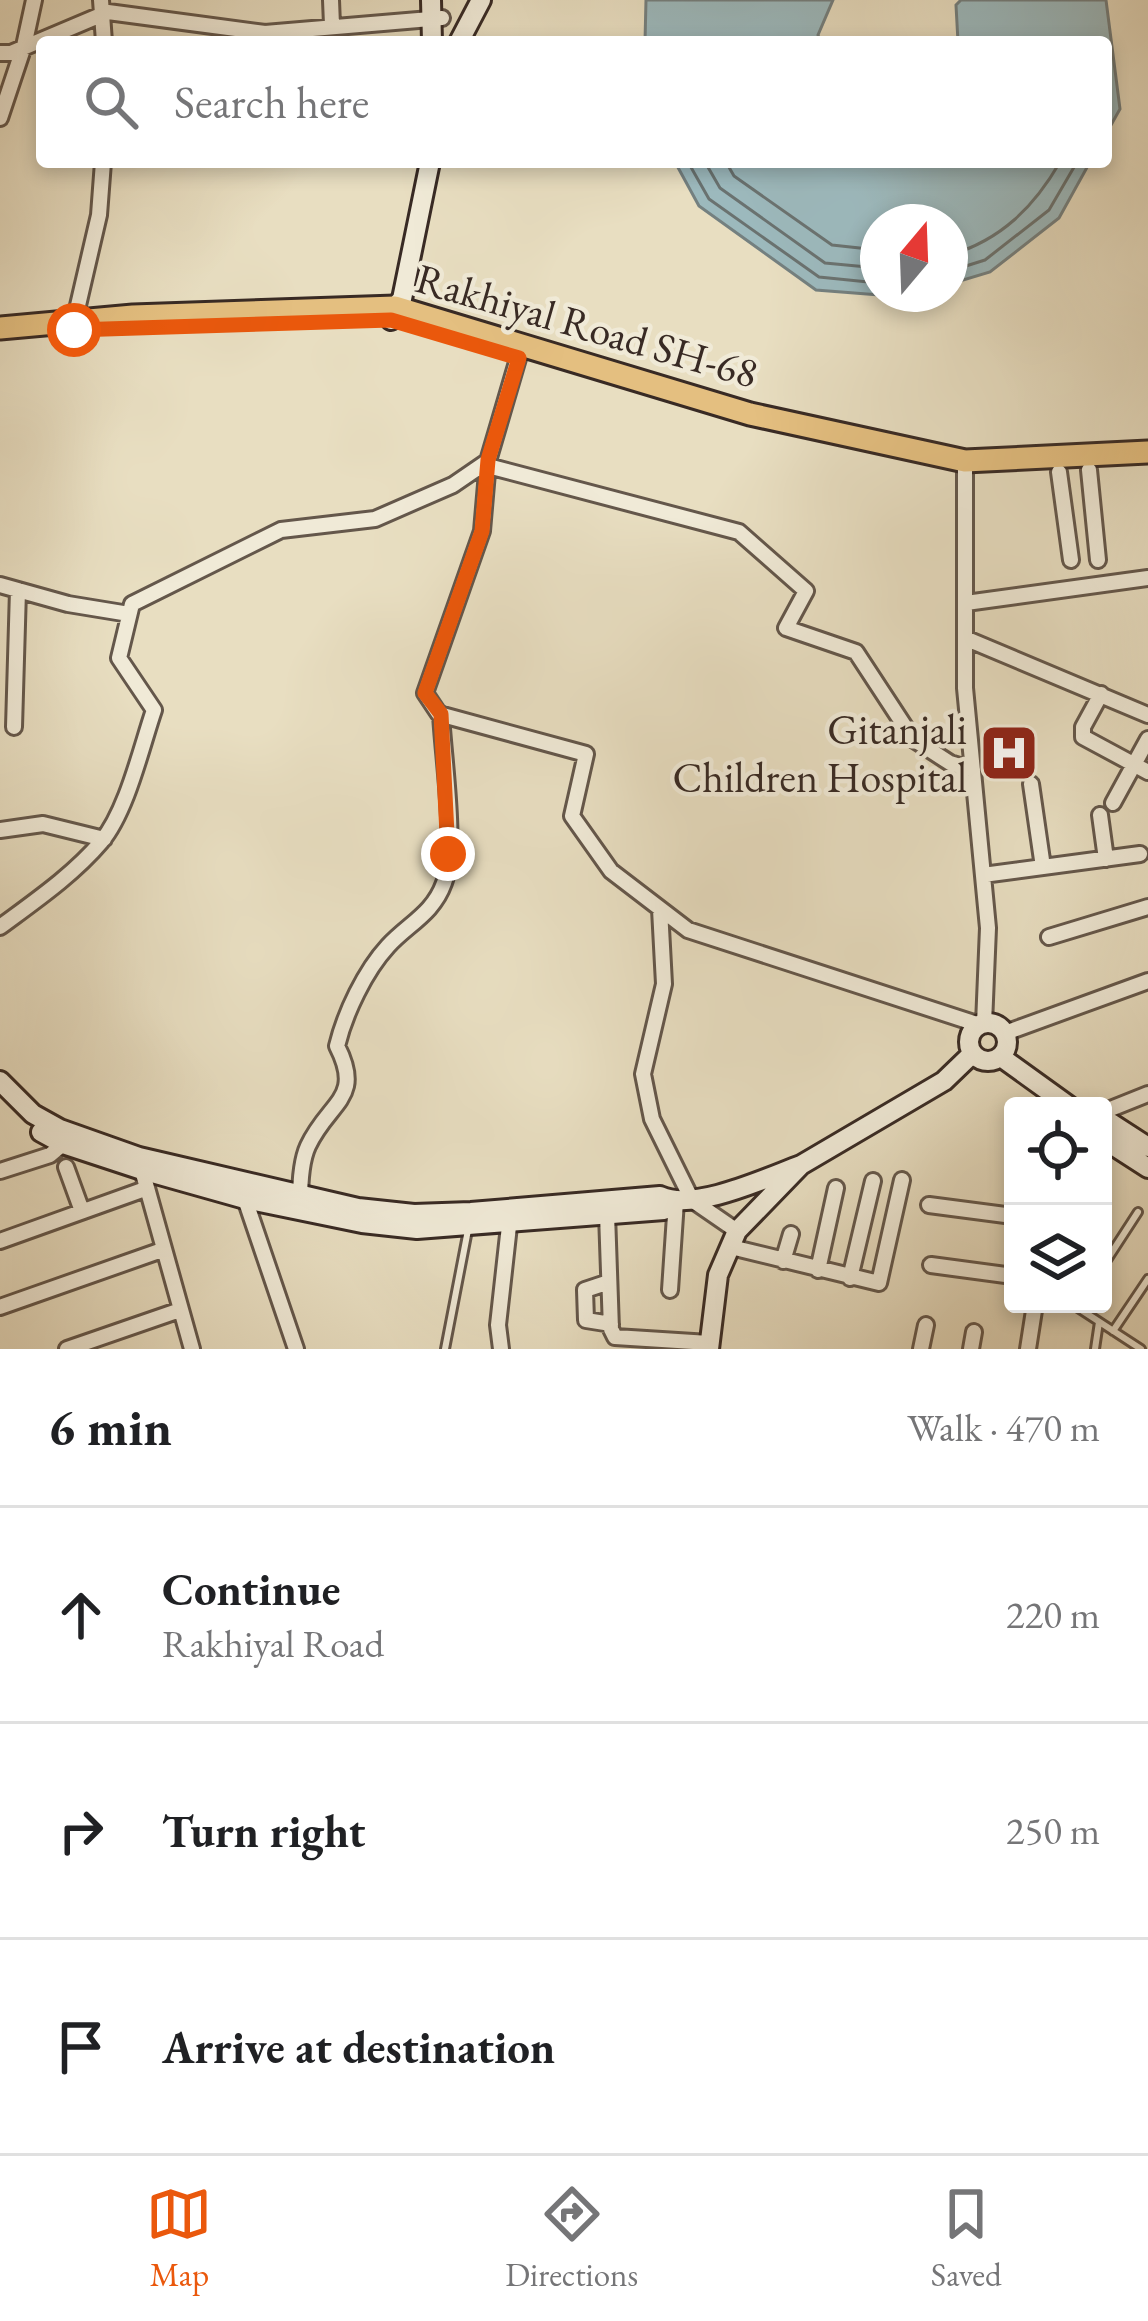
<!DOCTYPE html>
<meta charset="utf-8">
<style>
:root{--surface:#fff;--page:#f2f2f2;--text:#202124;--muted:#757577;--line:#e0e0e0;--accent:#ea580c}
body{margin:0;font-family:"EB Garamond",serif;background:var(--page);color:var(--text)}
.controls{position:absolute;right:36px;bottom:36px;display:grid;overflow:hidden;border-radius:12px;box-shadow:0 6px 18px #0003}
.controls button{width:108px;height:108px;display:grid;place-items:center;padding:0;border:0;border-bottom:3px solid var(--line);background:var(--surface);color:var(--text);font:60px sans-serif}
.compass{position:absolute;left:860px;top:204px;width:108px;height:108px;border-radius:50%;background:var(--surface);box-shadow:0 6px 18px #0003;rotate:19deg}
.stop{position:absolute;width:36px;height:36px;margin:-27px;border:9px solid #ea580c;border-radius:50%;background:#fff}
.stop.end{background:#ea580c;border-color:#fff;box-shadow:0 3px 12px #0008}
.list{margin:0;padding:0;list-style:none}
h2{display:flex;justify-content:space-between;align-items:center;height:156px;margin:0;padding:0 48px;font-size:51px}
h2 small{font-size:39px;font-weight:400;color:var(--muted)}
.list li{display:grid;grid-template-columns:78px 1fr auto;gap:36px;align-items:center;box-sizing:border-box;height:216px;padding:0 48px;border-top:3px solid var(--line)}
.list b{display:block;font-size:45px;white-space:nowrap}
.list p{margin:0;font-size:39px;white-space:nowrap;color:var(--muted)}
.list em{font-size:39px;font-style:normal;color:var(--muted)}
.icon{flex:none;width:66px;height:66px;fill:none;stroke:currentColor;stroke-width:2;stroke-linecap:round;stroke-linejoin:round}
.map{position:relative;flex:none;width:1148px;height:1349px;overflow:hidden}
.search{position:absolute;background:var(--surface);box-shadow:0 6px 18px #0003;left:36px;right:36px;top:36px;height:132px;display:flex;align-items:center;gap:30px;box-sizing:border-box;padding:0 42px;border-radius:12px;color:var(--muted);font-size:45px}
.sheet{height:804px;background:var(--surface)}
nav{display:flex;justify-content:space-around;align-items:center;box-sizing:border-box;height:168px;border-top:3px solid var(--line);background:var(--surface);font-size:33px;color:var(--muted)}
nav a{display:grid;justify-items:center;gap:6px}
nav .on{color:var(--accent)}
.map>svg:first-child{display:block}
.water{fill:#9cb9bd;stroke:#748080;stroke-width:3}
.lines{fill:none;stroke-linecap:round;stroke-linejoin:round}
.shore{stroke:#6a7270;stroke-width:3}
.lane-casing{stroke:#64574b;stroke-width:12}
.street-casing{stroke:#64574b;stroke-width:20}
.secondary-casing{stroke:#382a24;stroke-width:24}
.primary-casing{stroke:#382a24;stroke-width:27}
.lane{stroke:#f0ead7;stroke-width:6}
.street{stroke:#f0ead7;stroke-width:14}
.secondary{stroke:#f0ead7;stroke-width:18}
.primary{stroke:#e4bf80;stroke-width:21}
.route{stroke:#ea580c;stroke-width:15}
.labels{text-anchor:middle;stroke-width:9;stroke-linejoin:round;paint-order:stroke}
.street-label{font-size:42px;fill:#382a24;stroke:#f0ead7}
.poi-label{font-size:42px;fill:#382a24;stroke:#f0ead7;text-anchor:end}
</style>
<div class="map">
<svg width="1148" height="1349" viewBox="0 0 1148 1349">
<rect width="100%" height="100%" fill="#e8dec1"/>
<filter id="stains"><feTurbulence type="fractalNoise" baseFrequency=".00167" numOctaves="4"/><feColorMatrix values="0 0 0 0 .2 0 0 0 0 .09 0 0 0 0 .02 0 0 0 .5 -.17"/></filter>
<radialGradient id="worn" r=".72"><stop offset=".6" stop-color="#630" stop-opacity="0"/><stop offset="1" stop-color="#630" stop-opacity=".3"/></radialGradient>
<path class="water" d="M 646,0 L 833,0 L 818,35 L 821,42 L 645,42 Z
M 961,0 L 1106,0 L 1120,109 L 1106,134 L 1106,42 L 958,42 L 956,5 Z
M 675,162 L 1090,162 L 1059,218 L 990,272 L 950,284 L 950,222 L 878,222 L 878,294 L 915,294 L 905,297 L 816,290 L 699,206 Z"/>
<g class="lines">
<path class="shore" d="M 688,162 L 709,199 L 819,277 L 878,283
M 705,162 L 720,188 L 825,263 L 878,268
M 726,162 L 734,176 L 832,245 L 878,250
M 950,255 C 1001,240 1034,207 1060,162
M 950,271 L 985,260 L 1049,210 L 1077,162"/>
<g class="lane-casing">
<path id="lane" d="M 1103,1266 L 1138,1212
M 1072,1304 L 1141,1349
M 1113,1331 L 1148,1279
M 445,1349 L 468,1230
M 1095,1349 L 1099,1322"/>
</g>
<g class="street-casing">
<path id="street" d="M 101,0 L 104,42
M 331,0 L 332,25
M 0,53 L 11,53 L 108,12 L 265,33 L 442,18
M 0,118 L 24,46 L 34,0
M 73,327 L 99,215 L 103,162
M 522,345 L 488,461 L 482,531 L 425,693 L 439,714 L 586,754 L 572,816 L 611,871 L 688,930 L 980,1025
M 965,461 L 965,688 L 988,928 L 984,1024
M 488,466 L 739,532 L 806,591 L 786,628 L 856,652 L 913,739 L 950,763 L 973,770
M 1089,470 L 1098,560
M 1059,472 L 1071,560
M 0,585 L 68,604 L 129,614
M 966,603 L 1148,578
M 967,639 L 1148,715
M 1101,694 L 1083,727 L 1083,737 L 1148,772
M 14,727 L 18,590
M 1031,784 L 1043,867
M 1113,803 L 1148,739
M 1100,815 L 1106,859
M 0,830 L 43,824 L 104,839
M 983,875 L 1140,854
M 660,909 L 664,984 L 643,1074 L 652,1119 L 692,1200 L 737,1231
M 0,927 C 35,901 73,875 101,842 C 127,811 141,748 154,710 L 119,658 L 132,604 L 281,530 L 375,519 L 453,485 L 488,461
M 1049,937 L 1148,907
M 1005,1033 L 1148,981
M 1103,1112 L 1148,1094
M 66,1167 L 82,1211
M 142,1170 L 192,1349
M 0,1171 L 50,1155 L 63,1144
M 245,1199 L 296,1349
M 300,1202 C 300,1185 301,1161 308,1146 C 329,1101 364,1099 337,1046 C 345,1013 365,971 388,946 C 408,924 433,914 444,883 C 457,847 443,756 441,714
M 929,1205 L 1013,1216
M 607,1214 L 611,1329 L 615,1337 L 709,1343
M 0,1241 L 145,1189
M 731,1247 L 879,1283 L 902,1180
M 783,1261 L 791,1234
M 931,1265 L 1013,1276
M 818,1270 L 836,1188
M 850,1278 L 873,1181
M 609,1282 L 585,1290 L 586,1320 L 611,1324
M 670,1290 L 676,1201
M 0,1307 L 162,1250
M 67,1349 L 180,1310
M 501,1349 L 498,1325 L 510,1217
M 921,1349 L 926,1325
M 971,1349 L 974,1332
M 1028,1349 L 1035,1304"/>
</g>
<g class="secondary-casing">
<path id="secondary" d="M 431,0 L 432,42
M 459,42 L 481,0
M 391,320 L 395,307 L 402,299 L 430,162
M969 1042a19 19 0 1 1 38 0a19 19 0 1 1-38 0Z
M 1001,1057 L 1069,1106
M 0,1081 L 33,1114 L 60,1129 L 139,1157 L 358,1208 L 414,1214 L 471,1212 L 660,1196 C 694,1212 766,1178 801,1165
M 1103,1125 L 1111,1123 L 1148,1147
M 41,1132 L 63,1144 L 142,1170 L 245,1199 L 362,1223 L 417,1229 L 664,1210 L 672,1202
M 1103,1139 L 1148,1168
M 709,1349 L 718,1275 L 737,1231 L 801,1165 L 944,1081 L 972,1054"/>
</g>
<g class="primary-casing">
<path id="primary" d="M 0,328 L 133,316 L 395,307 L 750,414 L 965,461 L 1148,452"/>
</g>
<use href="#lane" class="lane"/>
<use href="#street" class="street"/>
<use href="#secondary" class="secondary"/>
<use href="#primary" class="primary"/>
</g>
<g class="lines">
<path class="route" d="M 74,330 L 391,320 L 519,358 L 488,460 L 482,531 L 425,693 L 441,714 L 448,854"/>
</g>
<defs>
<g id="hospital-square" transform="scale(3)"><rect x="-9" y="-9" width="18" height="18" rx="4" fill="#8f2418" stroke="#f0ead7"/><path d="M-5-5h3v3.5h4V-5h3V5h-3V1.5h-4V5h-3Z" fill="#fff"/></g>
</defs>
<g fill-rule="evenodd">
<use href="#hospital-square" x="1009" y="753"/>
</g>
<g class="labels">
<g class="street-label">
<text transform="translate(587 325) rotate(16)" y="15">Rakhiyal Road SH-68</text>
</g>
<g class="poi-label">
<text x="967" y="744">Gitanjali<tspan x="967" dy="48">Children Hospital</tspan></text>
</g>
</g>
<rect width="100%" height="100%" filter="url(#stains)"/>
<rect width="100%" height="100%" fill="url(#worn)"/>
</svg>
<div class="controls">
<button><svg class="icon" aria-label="locate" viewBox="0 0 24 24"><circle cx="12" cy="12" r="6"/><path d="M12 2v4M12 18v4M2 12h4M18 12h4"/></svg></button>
<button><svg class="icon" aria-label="layers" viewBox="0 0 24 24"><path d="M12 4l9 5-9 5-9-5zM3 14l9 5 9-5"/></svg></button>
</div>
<svg class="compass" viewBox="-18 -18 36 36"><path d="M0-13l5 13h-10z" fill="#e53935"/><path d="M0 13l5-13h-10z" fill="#757577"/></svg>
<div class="stop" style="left:74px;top:330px"></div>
<div class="stop end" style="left:448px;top:854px"></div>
<div class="search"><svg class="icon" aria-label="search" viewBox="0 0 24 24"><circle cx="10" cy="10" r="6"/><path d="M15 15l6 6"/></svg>Search here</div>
</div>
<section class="sheet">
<h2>6 min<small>Walk · 470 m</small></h2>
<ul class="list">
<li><svg class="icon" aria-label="ahead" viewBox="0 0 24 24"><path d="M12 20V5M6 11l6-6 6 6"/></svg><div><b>Continue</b><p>Rakhiyal Road</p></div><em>220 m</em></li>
<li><svg class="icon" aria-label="right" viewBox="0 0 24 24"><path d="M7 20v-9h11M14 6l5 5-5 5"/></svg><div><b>Turn right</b></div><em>250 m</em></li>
<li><svg class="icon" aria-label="arrive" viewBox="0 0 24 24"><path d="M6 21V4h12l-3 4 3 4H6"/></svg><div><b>Arrive at destination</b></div></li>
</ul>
</section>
<nav>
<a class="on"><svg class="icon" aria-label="map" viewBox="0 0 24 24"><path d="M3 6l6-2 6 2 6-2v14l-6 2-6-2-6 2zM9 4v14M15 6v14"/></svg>Map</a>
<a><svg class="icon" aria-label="directions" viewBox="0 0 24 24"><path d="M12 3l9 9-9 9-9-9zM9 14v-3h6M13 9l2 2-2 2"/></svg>Directions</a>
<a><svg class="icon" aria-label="saved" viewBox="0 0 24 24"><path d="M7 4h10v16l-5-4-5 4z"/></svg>Saved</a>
</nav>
